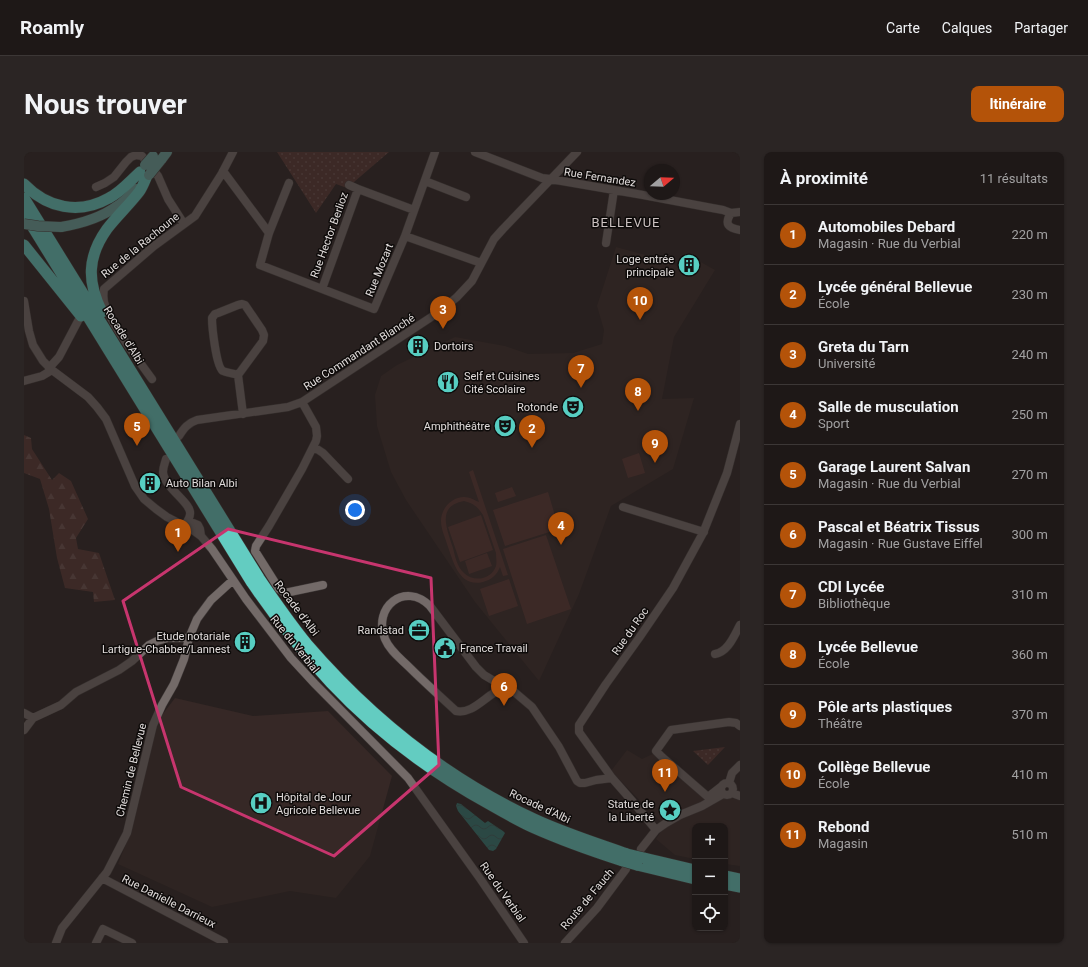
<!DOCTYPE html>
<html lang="fr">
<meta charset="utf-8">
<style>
:root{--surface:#1e1817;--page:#2b2524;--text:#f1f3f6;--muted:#a1a0a1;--line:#3c3736;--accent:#b45309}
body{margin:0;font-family:Roboto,sans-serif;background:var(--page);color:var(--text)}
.controls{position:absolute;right:12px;bottom:12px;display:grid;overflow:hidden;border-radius:8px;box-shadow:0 1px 3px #0004}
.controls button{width:36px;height:36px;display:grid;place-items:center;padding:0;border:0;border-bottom:1px solid var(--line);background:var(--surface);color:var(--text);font:20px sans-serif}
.compass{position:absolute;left:620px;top:12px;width:36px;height:36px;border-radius:50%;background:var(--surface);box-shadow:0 1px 3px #0004;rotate:71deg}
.you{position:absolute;left:331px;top:358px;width:14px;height:14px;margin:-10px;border:3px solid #fff;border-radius:50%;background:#1a73e8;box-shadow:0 0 0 6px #1a73e833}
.badge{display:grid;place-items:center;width:26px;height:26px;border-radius:50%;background:var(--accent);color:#fff;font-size:13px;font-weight:700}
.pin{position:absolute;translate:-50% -33px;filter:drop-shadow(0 1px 2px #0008)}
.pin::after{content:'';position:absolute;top:21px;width:14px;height:12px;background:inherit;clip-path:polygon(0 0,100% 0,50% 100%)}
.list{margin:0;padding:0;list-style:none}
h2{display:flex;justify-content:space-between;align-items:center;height:52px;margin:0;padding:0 16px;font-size:17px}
h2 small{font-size:13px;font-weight:400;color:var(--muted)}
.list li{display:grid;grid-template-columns:26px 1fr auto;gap:12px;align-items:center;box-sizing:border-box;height:60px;padding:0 16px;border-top:1px solid var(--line)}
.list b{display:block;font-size:15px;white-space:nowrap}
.list p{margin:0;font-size:13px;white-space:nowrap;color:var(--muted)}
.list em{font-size:13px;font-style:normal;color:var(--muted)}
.icon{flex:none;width:22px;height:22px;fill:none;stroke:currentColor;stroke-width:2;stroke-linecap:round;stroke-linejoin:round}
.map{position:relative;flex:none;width:716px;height:791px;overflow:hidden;border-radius:8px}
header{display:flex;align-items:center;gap:24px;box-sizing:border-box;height:56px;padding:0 20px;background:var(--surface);border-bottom:1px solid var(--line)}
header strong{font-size:19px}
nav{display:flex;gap:22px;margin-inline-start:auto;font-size:14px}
.intro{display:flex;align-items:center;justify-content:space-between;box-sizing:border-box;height:96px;padding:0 24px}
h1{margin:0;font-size:28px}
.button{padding:10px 18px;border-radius:8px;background:var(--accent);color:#fff;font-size:14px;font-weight:700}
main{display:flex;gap:24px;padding:0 24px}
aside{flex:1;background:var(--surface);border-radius:8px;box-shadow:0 1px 3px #0004}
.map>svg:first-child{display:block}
.built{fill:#362826}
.forest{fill:url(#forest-firs)}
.park{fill:url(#park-dots)}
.garden{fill:#553430;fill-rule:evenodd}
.water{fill:url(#water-waves)}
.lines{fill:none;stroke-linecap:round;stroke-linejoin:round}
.minor-casing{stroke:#423c3b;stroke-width:9}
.major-casing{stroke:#423c3b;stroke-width:11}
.highway-casing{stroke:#423c3b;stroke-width:12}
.minor{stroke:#736a68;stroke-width:8}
.major{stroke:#69a59d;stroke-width:10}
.highway{stroke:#63ccc1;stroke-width:11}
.major-bridge-casing{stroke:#423c3b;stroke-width:11;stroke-linecap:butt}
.highway-bridge-casing{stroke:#423c3b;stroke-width:12;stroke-linecap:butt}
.major-bridge{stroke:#69a59d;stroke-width:10}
.highway-bridge{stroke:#63ccc1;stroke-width:11}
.marked{fill:none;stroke:#c7356e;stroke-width:3;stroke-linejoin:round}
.labels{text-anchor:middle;stroke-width:3;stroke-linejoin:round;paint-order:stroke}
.street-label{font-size:11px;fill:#e1dcdb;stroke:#0e0b0a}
.poi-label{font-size:11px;fill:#e1dcdb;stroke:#0e0b0a;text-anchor:end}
.quarter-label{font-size:13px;letter-spacing:1px;fill:#cbc1c0;stroke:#0e0b0a}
</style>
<header>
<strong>Roamly</strong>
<nav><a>Carte</a><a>Calques</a><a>Partager</a></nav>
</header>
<div class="intro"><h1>Nous trouver</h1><a class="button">Itinéraire</a></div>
<main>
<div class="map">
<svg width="716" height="791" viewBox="0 0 716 791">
<defs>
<pattern id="forest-firs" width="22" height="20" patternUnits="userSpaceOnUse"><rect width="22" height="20" fill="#553430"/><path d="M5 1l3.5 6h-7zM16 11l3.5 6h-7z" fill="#6d514d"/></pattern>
<pattern id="park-dots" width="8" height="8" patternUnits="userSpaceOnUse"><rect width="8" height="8" fill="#553430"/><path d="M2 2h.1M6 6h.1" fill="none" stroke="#6d514d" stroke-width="1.8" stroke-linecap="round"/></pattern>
<pattern id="water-waves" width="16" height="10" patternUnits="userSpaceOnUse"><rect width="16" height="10" fill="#2f7972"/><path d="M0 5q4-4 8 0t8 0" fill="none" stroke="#38605c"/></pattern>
</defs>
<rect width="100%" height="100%" fill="#28201f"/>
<path class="built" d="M 592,95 L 629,105 L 656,115 L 666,104 L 691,118 L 650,185 L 638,247 L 670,246 L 649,317 L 587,354 L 555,442 L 515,529 L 451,450 L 382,348 L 367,320 L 353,274 L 351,243 L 357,224 L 373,213 L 431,185 L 481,194 L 504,202 L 549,201 L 578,192 L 580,178 L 573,154 Z
M 151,546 L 229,564 L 304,559 L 368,624 L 346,704 L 312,746 L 266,739 L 188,755 L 94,712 L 108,677 L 132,571 Z
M 603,598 L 618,607 L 635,599 L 683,640 L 716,648 L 716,714 L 701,712 L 701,674 L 671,674 L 671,707 L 651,703 L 632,687 L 641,674 L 587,619 Z"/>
<path class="forest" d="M 0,283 L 7,286 L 8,297 L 28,328 L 35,321 L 47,329 L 64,367 L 52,386 L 54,397 L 75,401 L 91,448 L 70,450 L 69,440 L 41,436 L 33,406 L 25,357 L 16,327 L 0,321 Z"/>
<path class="park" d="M 253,0 L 365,0 L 323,36 L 312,32 L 292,61 Z
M 701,595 L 684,613 L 669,599 Z"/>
<path class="garden" d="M 615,301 L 621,321 L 604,326 L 598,307 Z
M 449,318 L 484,423 L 479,424 L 476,415 C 473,423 467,428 459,430 C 435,436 429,409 423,392 C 421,385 417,377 417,369 C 417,356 428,345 440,345 C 446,345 450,348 455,350 L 445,320 ZM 440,349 C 449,351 454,355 459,363 L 472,401 C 472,406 473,409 472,414 C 468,427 450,431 440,421 C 433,415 431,404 429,396 C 423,377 412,354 440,349 Z
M 488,335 L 492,344 L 474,350 L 471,341 Z
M 524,340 L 535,377 L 481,394 L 469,358 Z
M 457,363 L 469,398 L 436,410 L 424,375 Z
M 522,383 L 547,457 L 503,472 L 479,397 Z
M 463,401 L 468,414 L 445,422 L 441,409 Z
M 485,427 L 494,454 L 465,464 L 456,437 Z"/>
<path class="water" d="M 433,651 L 437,652 L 461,671 L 464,669 L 479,679 L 481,681 L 472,697 L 469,699 L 465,698 L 434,659 L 432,654 Z"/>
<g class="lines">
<g class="minor-casing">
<path id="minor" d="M 451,0 L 518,26 L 526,27 L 619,43 L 688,56 L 699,58 L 707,61 L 716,60
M 199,19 L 245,81
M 401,29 L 442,45
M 265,31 L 245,81 L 236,113 L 350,157 L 381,84 L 411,0
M 325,33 L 334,37 L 390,58
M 72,35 L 81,31 L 90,25 L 102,10 L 107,5 L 112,3 L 118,4 L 134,24 L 144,47 L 160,72
M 707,61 C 700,72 704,76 716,78
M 381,84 L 457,111
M 582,91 L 590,38
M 298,137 L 334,37
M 0,149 L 5,179 L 9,193 L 19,209 L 28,218 L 64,245 L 73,255 L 82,267 L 111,334 L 120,347 L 132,357 L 143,365 L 170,379 L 177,384 L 188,397 L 222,447 L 267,506 L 291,532 L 384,626 L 457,728 L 500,791
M 218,152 L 221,153 L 238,178 L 240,183 L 239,189 L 214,223 C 209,221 203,221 199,219 C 192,215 188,174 188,166 L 191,162 L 194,161 L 214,153 Z
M 25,216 L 35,205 L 54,169
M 214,223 L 219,262
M 128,227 C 112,205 93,180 82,156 C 79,150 79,143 80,137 L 130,94 L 171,64 L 197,23 L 209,0
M 0,229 L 18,224 L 28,218
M 278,250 L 292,275 L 293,284 L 292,289 L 278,317 L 245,374 L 232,394 L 231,399 L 255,437 L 261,441 L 299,433
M 155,284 C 160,276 164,271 173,268 L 264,255 L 278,250 L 415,160 L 433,145 L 448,129 L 470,87 L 479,77 L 553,0
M 290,295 L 299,301 L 324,327
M 142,307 C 141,311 139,315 139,320 C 140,336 168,351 166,362 C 166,365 163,370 161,373
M 599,355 L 680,380
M 161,373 L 169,371 L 174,373 L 176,377 L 177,384
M 691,502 C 704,500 710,484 716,473
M 482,536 C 478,537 473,538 470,541 C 458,548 447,562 432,559 C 416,544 400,530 385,515 C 376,506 366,499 361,487 C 348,455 381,429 406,454 L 452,515 L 460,523 L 482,536 L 488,538 L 508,555 L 535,595 L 553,629 L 556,631 L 561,631 L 572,628 L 588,626
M 0,561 L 9,566
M 0,578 L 9,566 L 37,553 L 52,540 L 95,518 L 108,509 L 125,493 L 133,489 L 144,486 L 165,486
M 705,631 L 708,621 L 716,613
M697 637a6 6 0 1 1 12 0a6 6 0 1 1-12 0Z
M 708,641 L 716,644
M 684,645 L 638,605 L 632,599 L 647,578 L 705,570 L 712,571 L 716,574
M 684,645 L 698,634
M 632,678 L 609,650 L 588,626 L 555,580 L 555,573 L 582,532 L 615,486 L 649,436 L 679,381 L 703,321 L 716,272
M 617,697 L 632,678 L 642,671 L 656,663 L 678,654 L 699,642
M 78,726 L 200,790 L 200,791
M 32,791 L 38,776 L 83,720 L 103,681 L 129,573 L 138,553 L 150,532 L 160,507 L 165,486 L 173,467 L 187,448 L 209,428
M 72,791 L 79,777 L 108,791
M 541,791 L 573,756 L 602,717"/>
</g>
<g class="major-casing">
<path id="major" d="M 137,8 L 143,0
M 37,75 C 55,72 78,65 93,54 C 100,50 106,43 112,37"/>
</g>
<g class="highway-casing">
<path id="highway" d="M 0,32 C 23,56 55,63 85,46 C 97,40 106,29 116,20
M 0,46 L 235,426 C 250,448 266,471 283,492 C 346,565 422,626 510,667 C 540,681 572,691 603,702
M 0,61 L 228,431 C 252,466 278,500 307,531 C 352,579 407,620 465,652 C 479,660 493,668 508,675 C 537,688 568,699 599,709
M 0,93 L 57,164
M 78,160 C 63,130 63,105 83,77 C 93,64 105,53 115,40 C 118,36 120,31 122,26
M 620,706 L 671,718
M 613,713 L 671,727
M 701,724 L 716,727
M 701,732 L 716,735"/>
</g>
<use href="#minor" class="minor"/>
<use href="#major" class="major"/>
<use href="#highway" class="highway"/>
<g class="major-bridge-casing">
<path id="major-bridge" d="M 121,13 L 129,4
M 125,23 L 137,8
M 0,72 L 14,74 L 37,75"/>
</g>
<g class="highway-bridge-casing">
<path id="highway-bridge" d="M 603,702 L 620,706
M 599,709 L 613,713"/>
</g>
<use href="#major-bridge" class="major-bridge"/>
<use href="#highway-bridge" class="highway-bridge"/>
</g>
<path d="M0 0H716V791H0ZM 204,377 L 407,426 L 415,613 L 310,704 L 157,635 L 99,449 Z" fill="#28201f" fill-opacity=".55" fill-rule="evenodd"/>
<path class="marked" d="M 204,377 L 407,426 L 415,613 L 310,704 L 157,635 L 99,449 Z"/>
<defs>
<g id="building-disc" transform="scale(1.15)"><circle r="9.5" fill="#57cec2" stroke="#0e0b0a"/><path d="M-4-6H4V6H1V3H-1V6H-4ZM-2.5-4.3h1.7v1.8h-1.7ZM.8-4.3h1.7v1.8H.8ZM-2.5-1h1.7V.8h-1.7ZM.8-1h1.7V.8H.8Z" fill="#111"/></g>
<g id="restaurant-disc" transform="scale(1.15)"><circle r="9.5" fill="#57cec2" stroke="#0e0b0a"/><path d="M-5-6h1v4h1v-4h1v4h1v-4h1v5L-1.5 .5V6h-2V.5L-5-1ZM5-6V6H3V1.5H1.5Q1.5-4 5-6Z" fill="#111"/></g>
<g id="theatre-disc" transform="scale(1.15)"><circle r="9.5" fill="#57cec2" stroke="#0e0b0a"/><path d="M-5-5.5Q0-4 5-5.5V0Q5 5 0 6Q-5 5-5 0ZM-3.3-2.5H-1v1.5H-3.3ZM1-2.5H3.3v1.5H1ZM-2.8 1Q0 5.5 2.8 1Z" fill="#111"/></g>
<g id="office-disc" transform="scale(1.15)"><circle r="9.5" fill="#57cec2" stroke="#0e0b0a"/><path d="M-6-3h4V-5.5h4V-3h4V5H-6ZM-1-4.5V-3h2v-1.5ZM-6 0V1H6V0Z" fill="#111"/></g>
<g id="civic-disc" transform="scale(1.15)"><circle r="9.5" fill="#57cec2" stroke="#0e0b0a"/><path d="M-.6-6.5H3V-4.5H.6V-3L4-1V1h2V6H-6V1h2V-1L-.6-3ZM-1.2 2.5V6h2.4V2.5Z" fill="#111"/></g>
<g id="hospital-disc" transform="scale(1.15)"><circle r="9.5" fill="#57cec2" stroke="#0e0b0a"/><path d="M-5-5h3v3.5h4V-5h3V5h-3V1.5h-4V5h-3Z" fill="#111"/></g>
<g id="sight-disc" transform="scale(1.15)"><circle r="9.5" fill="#57cec2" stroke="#0e0b0a"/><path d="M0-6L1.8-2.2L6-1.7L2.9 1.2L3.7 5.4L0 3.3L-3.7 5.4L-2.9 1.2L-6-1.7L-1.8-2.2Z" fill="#111"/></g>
</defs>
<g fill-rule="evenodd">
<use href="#building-disc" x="665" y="113"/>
<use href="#building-disc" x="394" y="194"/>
<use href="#restaurant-disc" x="424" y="230"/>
<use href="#theatre-disc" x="549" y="255"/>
<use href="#theatre-disc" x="481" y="274"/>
<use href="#building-disc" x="126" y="331"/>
<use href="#office-disc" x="395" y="478"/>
<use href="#building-disc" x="221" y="490"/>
<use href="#civic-disc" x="421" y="496"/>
<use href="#hospital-disc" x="237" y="651"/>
<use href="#sight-disc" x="646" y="658"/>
</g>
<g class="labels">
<g class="street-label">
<text transform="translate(576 25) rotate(9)" y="4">Rue Fernandez</text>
<text transform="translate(305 83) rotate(-70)" y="4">Rue Hector Berlioz</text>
<text transform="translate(116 93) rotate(-39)" y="4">Rue de la Rachoune</text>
<text transform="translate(355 118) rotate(-68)" y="4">Rue Mozart</text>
<text transform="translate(100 183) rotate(58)" y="4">Rocade d'Albi</text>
<text transform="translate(335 200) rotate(-33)" y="4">Rue Commandant Blanché</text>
<text transform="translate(273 456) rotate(53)" y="4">Rocade d'Albi</text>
<text transform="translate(606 479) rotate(-55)" y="4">Rue du Roc</text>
<text transform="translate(271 492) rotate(51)" y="4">Rue du Verbial</text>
<text transform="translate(107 618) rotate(-76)" y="4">Chemin de Bellevue</text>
<text transform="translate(516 654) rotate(25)" y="4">Rocade d'Albi</text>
<text transform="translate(479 740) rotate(55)" y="4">Rue du Verbial</text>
<text transform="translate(563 747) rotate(-50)" y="4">Route de Fauch</text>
<text transform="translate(145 749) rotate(27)" y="4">Rue Danielle Darrieux</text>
</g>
<g class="poi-label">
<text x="650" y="111">Loge entrée<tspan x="650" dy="13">principale</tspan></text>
<text x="410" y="198" text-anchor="start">Dortoirs</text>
<text x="440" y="228" text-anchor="start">Self et Cuisines<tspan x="440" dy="13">Cité Scolaire</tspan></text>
<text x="534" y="259">Rotonde</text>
<text x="466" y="278">Amphithéâtre</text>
<text x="142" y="335" text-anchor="start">Auto Bilan Albi</text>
<text x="380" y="482">Randstad</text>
<text x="206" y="488">Etude notariale<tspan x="206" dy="13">Lartigue-Chabber/Lannest</tspan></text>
<text x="436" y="500" text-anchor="start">France Travail</text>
<text x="252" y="649" text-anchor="start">Hôpital de Jour<tspan x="252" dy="13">Agricole Bellevue</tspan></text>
<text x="630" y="656">Statue de<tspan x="630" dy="13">la Liberté</tspan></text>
</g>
<g class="quarter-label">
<text x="602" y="75">BELLEVUE</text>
</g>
</g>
</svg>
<div class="controls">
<button>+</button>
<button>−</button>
<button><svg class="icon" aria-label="locate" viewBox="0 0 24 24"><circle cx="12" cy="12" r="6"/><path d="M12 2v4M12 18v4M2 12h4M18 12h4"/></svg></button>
</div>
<svg class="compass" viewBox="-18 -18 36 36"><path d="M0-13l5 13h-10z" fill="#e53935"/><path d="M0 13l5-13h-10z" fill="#a1a0a1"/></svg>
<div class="you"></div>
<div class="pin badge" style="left:154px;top:400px">1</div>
<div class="pin badge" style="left:508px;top:296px">2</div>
<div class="pin badge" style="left:419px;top:177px">3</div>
<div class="pin badge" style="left:537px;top:393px">4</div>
<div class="pin badge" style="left:113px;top:294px">5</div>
<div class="pin badge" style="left:480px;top:554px">6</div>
<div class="pin badge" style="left:557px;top:236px">7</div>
<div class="pin badge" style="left:614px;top:259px">8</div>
<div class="pin badge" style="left:631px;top:311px">9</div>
<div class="pin badge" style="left:616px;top:168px">10</div>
<div class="pin badge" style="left:641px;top:640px">11</div>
</div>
<aside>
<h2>À proximité<small>11 résultats</small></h2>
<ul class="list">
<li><span class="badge">1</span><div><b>Automobiles Debard</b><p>Magasin · Rue du Verbial</p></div><em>220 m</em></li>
<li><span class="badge">2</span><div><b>Lycée général Bellevue</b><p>École</p></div><em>230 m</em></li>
<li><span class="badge">3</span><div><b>Greta du Tarn</b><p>Université</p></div><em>240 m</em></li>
<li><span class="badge">4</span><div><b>Salle de musculation</b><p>Sport</p></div><em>250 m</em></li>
<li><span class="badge">5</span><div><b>Garage Laurent Salvan</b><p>Magasin · Rue du Verbial</p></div><em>270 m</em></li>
<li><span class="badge">6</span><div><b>Pascal et Béatrix Tissus</b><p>Magasin · Rue Gustave Eiffel</p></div><em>300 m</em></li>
<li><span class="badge">7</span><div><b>CDI Lycée</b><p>Bibliothèque</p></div><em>310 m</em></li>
<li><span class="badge">8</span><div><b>Lycée Bellevue</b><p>École</p></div><em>360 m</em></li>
<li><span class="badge">9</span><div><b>Pôle arts plastiques</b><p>Théâtre</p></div><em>370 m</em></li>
<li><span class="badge">10</span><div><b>Collège Bellevue</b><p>École</p></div><em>410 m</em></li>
<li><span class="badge">11</span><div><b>Rebond</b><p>Magasin</p></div><em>510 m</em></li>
</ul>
</aside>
</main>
